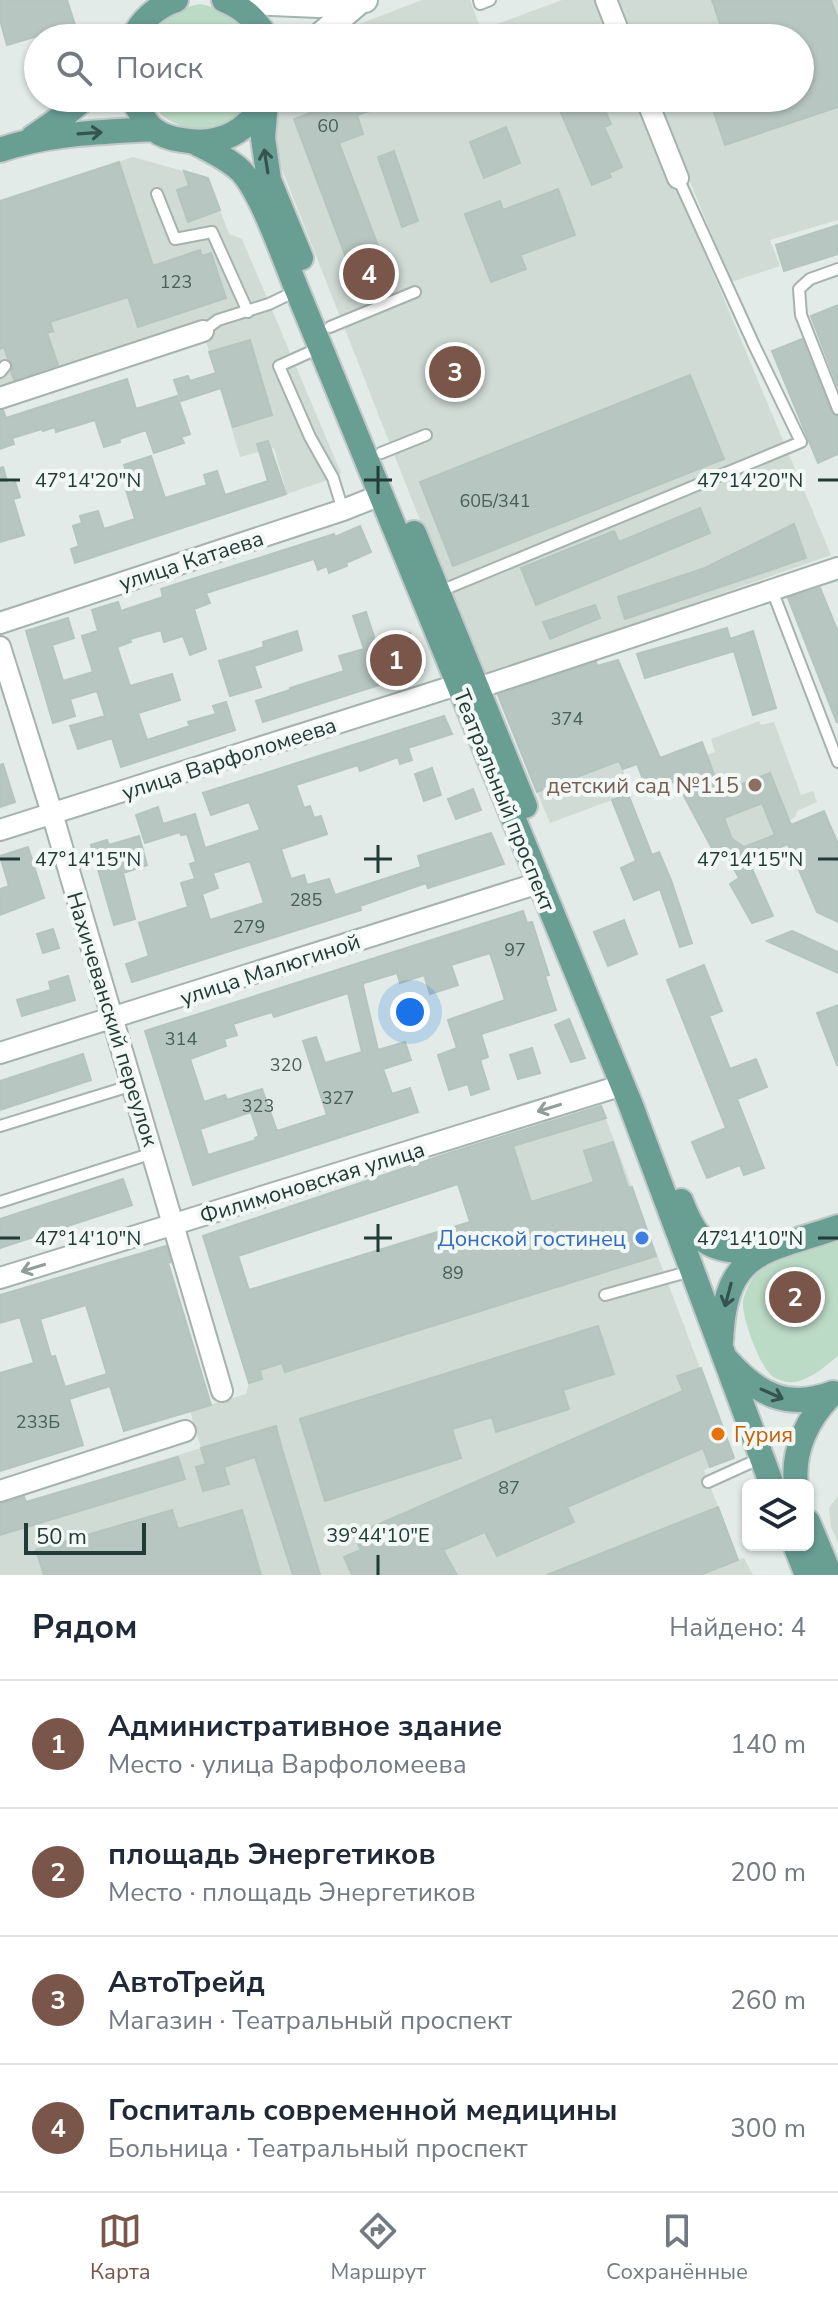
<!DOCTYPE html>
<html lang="ru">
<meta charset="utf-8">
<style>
:root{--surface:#fff;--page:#f2f2f3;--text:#1f2937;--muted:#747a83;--line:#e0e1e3;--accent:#7a554a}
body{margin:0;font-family:"Nunito Sans",sans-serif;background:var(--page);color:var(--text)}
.controls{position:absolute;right:24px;bottom:24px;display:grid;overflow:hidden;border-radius:12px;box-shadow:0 2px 6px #0004}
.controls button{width:72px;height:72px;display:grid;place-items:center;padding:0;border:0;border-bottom:2px solid var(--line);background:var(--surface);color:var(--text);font:40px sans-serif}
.scale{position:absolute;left:24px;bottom:20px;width:122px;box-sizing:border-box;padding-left:8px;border:4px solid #233b36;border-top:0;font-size:22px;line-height:28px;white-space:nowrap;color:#233b36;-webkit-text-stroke:6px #f2f8f5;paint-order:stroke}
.you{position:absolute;left:410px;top:1012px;width:28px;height:28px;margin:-20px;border:6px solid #fff;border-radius:50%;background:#1a73e8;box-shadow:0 0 0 12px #1a73e833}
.badge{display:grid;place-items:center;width:52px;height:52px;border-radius:50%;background:var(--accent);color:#fff;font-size:26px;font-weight:700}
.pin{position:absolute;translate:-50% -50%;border:4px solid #fff;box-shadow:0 2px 8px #0006}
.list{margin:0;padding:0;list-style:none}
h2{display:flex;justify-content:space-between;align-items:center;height:104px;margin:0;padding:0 32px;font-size:34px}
h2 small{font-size:26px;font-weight:400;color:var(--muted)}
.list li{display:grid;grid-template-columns:52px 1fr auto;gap:24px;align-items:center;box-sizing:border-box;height:128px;padding:0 32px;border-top:2px solid var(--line)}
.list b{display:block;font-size:30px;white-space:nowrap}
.list p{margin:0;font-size:26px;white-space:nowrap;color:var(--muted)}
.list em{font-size:26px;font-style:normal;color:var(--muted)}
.icon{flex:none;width:44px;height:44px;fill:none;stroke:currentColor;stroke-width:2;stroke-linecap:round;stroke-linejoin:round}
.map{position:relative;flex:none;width:838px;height:1575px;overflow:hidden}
.search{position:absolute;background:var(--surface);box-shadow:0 2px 6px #0004;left:24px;right:24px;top:24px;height:88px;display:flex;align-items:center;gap:20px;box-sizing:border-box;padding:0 28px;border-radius:44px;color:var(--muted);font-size:30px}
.sheet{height:616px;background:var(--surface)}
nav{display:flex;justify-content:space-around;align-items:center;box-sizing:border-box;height:112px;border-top:2px solid var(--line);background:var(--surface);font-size:22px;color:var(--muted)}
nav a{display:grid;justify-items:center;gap:4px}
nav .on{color:var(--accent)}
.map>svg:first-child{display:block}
.built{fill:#d0dbd6}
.green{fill:#bcdbc6}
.building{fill:#b7c6c0;stroke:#b4c4bf;stroke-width:2;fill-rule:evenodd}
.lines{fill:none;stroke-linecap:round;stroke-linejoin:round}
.lane-casing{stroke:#a5b3ae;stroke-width:14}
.street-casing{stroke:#a5b3ae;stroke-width:24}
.secondary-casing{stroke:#a1b6b0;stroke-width:28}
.primary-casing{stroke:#c1c8c7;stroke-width:28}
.lane{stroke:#fff;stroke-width:10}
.street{stroke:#fff;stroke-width:20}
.secondary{stroke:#fff;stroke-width:24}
.primary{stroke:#699e93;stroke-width:24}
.oneway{stroke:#34544d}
.oneway2{stroke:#919d9a}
.ticks{fill:none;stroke:#233b36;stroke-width:3}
.education-dot{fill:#8d6e63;stroke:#f2f8f5;stroke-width:3}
.shop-dot{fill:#3f7fe0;stroke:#f2f8f5;stroke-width:3}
.food-dot{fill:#e8710a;stroke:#f2f8f5;stroke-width:3}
.labels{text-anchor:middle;stroke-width:8;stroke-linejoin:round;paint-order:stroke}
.number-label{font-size:18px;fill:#485e58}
.street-label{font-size:22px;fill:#233b36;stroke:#f2f8f5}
.education-label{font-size:22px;fill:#785e54;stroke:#f2f8f5;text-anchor:end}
.shop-label{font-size:22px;fill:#366cbe;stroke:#f2f8f5;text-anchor:end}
.food-label{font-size:22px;fill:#c56008;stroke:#f2f8f5;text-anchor:start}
.ticks-label{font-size:20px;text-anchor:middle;fill:#233b36;stroke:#f2f8f5;stroke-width:8;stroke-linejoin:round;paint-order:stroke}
</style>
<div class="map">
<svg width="838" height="1575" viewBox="0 0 838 1575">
<rect width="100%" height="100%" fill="#e2ebe7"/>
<path class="built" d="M 422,0 L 470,0 L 481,30 L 562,0 L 598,0 L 614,38 L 323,38 Z
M 616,0 L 838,0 L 838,220 L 770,240 L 780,266 L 731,282 L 656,98 L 800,98 L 800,38 L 631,38 Z
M 287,98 L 640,98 L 831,555 L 482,678 L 269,136 Z
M 133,157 L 208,178 L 229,234 L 242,239 L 341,473 L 333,478 L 287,494 L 274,448 L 240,457 L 203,331 L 0,388 L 0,201 Z
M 759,721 L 761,725 L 774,722 L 801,795 L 813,791 L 817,802 L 797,811 L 795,817 L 789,821 L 797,841 L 748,860 L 743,846 L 732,839 L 710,779 L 715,776 L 707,755 L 715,752 L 711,739 Z
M 620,761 L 631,793 L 550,823 L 537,792 Z
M 601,1106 L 734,1458 L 704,1470 L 738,1560 L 744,1558 L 753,1575 L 0,1575 L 0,1497 L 22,1490 L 26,1502 L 201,1448 L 190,1411 L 246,1394 L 249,1383 L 248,1290 L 470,1222 L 449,1153 Z
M 838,1496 L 838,1543 L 831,1527 L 829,1508 Z"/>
<path class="green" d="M 200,4 C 227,10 238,14 254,38 L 145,38 C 160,14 173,10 200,4 Z
M 146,98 L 252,98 C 225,140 174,138 146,98 Z
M 838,1241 L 838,1356 C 826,1366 811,1379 795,1382 C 788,1383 777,1380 772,1376 C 760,1367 741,1316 743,1301 C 744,1295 749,1283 753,1278 C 769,1259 814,1250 838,1241 Z"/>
<path class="building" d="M 0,0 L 67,0 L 75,25 L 7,45 L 0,20 Z
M 712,0 L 831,0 L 838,20 L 838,107 L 725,145 L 709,98 L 800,98 L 800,38 L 725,38 Z
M 340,98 L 401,98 L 401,101 L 357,115 L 363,134 L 339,143 L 391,280 L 359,292 L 294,119 L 342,101 Z
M 582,98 L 600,98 L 611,124 L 604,127 L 622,167 L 609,173 L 611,177 L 592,185 L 559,108 Z
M 506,127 L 520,163 L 484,178 L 470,142 Z
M 394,151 L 418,221 L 402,227 L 378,157 Z
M 119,162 L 153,266 L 200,250 L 202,256 L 211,253 L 226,298 L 138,327 L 128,297 L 50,322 L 53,331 L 47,333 L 58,365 L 14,380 L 11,371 L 12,363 L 8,359 L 4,347 L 0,349 L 0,201 Z
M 184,171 L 208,178 L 220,210 L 188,222 L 177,190 L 189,186 Z
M 558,189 L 575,235 L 520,255 L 526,269 L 491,282 L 465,214 L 500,201 L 503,210 Z
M 838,225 L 838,254 L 784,271 L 776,245 Z
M 838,305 L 838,387 L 811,316 Z
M 802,339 L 831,412 L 838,417 L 838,454 L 818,463 L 772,351 Z
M 250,340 L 272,415 L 233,427 L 221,388 L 181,401 L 174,380 L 188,376 L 190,381 L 216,373 L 209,352 Z
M 460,344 L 479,386 L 449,399 L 430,357 Z
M 690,375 L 724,459 L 453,566 L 420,482 Z
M 127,379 L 136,409 L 177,396 L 190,434 L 181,437 L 184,443 L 154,453 L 146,430 L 119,439 L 120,442 L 104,447 L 95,420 L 56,432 L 55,427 L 43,431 L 42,429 L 12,438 L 14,444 L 0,449 L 0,411 L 3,410 L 6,418 Z
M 268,441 L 286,494 L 75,563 L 71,549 L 79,546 L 73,526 L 82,523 L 80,516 L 98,511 L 104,529 L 135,519 L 125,487 L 131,485 L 124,465 L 151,456 L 165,498 L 207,485 L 204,475 L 217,471 L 225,495 L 268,481 L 257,444 Z
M 3,467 L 8,484 L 15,482 L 20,497 L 13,499 L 24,535 L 0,542 L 0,468 Z
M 700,508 L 710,533 L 536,605 L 521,568 L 614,531 L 619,542 Z
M 794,524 L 806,558 L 625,619 L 618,597 L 705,568 Z
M 360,526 L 371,552 L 346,563 L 347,566 L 329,573 L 327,566 L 318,570 L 314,559 L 206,593 L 210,603 L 194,609 L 206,649 L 190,655 L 183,636 L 164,642 L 161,630 L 130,639 L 131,642 L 117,647 L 130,686 L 172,674 L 180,700 L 138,713 L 147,740 L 190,726 L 188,722 L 216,714 L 213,706 L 226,702 L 235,730 L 121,767 L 112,738 L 78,749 L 70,726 L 105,716 L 97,691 L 70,699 L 75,716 L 53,723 L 26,631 L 68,618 L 74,638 L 52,645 L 63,681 L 93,672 L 82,636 L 98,631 L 92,610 L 118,602 L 121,611 L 163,597 L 161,589 L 334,534 L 335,537 Z
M 820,588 L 838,632 L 837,723 L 788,598 Z
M 595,605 L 600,618 L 550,639 L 543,622 Z
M 366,612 L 377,646 L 410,633 L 424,670 L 382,686 L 382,684 L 263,722 L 256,701 L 290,690 L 290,688 L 344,671 L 339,656 L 364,649 L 353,616 Z
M 727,628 L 730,639 L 753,631 L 776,708 L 753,715 L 734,651 L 645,678 L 637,654 Z
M 297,631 L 302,650 L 254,666 L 261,687 L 230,696 L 219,661 L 264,647 L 263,642 Z
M 618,660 L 660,758 L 702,742 L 718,785 L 727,781 L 730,789 L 770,773 L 791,825 L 824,811 L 838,844 L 838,922 L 817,912 L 788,844 L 748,860 L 773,916 L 752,923 L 730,884 L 739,878 L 724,850 L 715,854 L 676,781 L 648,792 L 637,764 L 623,769 L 619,761 L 537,792 L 498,695 L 596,662 L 597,666 ZM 762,803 L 775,835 L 744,847 L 732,839 L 724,818 Z
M 444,716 L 452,734 L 408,748 L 412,760 L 400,764 L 398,757 L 360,771 L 358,765 L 296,785 L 304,808 L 310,806 L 314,818 L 321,816 L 327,834 L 281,849 L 291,879 L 304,875 L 307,885 L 329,879 L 335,895 L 421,867 L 418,856 L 491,833 L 504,864 L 428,888 L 426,883 L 360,906 L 361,910 L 132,982 L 126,964 L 149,956 L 139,923 L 188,907 L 181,883 L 195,879 L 190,864 L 196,862 L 187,834 L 181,835 L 180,832 L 145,843 L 136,815 L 158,807 L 163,824 L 195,814 L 205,848 L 260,830 L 249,802 L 211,815 L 203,793 ZM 250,861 L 264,903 L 210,920 L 202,894 L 218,888 L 213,873 Z
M 3,764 L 15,802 L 0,807 L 0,765 Z
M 432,768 L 441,795 L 424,801 L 415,774 Z
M 473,789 L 481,810 L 456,819 L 448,799 Z
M 628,794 L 652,855 L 659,852 L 671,880 L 692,943 L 680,947 L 660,889 L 634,900 L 621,868 L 636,861 L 612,800 Z
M 139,836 L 147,865 L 123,873 L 135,919 L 114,925 L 91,845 L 107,840 L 109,845 Z
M 28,847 L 44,898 L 0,915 L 0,889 L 9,886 L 0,856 Z
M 523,911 L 527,923 L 532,922 L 549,975 L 545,976 L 556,1010 L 481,1034 L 488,1057 L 480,1060 L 489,1089 L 471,1095 L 468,1084 L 449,1090 L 438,1055 L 457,1048 L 448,1020 L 505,1000 L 490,953 L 451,965 L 458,985 L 430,994 L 424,975 L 400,983 L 397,973 L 364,983 L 363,986 L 378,1050 L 405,1042 L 411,1060 L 383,1069 L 392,1094 L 410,1088 L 418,1112 L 193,1185 L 145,1031 ZM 348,993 L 362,1052 L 325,1063 L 316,1037 L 303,1041 L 327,1115 L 277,1131 L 262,1089 L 227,1100 L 225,1095 L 204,1102 L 190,1059 L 226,1046 L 224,1039 L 237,1035 L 233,1024 L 272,1012 L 274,1017 ZM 251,1112 L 259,1136 L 255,1138 L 256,1140 L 208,1155 L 200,1129 Z
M 624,920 L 637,954 L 608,966 L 594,932 Z
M 53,929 L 59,948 L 43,953 L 37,934 Z
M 792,931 L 838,952 L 838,973 L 767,941 Z
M 704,965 L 722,1011 L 709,1016 L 730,1069 L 756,1059 L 767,1087 L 737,1099 L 764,1168 L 744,1175 L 740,1165 L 707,1178 L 692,1142 L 726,1128 L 667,980 Z
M 68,976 L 75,1000 L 22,1016 L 17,1000 L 51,990 L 49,982 Z
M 838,1005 L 838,1065 L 837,1065 L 817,1013 Z
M 569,1019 L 585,1058 L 571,1062 L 555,1025 Z
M 532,1048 L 540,1073 L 518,1079 L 510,1055 Z
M 83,1054 L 91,1080 L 0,1110 L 0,1081 Z
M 601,1106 L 606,1118 L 513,1146 L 531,1202 L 594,1182 L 584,1151 L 613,1142 L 628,1188 L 632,1187 L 656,1256 L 285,1372 L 282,1363 L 260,1370 L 262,1379 L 249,1383 L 203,1236 L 449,1153 ZM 458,1184 L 470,1222 L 249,1290 L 238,1256 Z
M 123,1179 L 132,1205 L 0,1248 L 0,1219 Z
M 166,1246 L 171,1262 L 168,1263 L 211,1405 L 124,1431 L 110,1386 L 69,1399 L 83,1445 L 0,1471 L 0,1373 L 34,1363 L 20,1317 L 0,1323 L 0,1295 ZM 86,1305 L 107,1374 L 65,1387 L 55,1356 L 51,1357 L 40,1319 Z
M 598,1326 L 614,1374 L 563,1390 L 569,1409 L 496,1432 L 492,1417 L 452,1429 L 461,1458 L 325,1501 L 300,1419 Z
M 701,1368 L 734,1458 L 710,1467 L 703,1448 L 567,1507 L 574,1522 L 497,1556 L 485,1532 L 443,1550 L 457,1575 L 352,1575 L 344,1557 L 361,1550 L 354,1535 L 683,1391 L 677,1376 Z
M 276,1426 L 282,1449 L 320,1575 L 293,1575 L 255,1457 L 224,1467 L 229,1484 L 203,1491 L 196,1467 L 206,1464 L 201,1448 Z
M 178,1457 L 185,1479 L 0,1535 L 0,1504 L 24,1497 L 26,1502 Z
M 718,1507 L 738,1560 L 700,1575 L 547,1575 Z
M 172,1510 L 178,1529 L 242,1510 L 261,1575 L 44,1575 L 36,1550 Z"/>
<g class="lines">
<g class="lane-casing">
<path id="lane" d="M 479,0 L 480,4 L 490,0
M 157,194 L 175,239 L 212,232 L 248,312
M 838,269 L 810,279 L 799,289 L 801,315 L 838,409
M 330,327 L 415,292
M 203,331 L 218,320 L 269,304 L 296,291
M 319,348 L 279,366 L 310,437 L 333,478 L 343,510
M 0,372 L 5,366
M 381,453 L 426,435
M 772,590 L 838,762
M 438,592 L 801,442 L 754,345 L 678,178
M 0,1126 L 133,1085
M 0,1202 L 153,1153
M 605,1295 L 691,1271
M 708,1482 L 761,1458"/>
</g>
<g class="street-casing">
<path id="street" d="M 606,0 L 621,38
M 646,98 L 678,178
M 0,398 L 203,331
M 0,623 L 343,510 L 381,495
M 0,647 L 52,813 L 222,1391
M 478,688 L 838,568
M 0,830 L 457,685
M 0,1053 L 539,883
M 0,1278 L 623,1085
M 0,1491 L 185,1431"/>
</g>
<g class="secondary-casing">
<path id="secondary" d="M 228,1 L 319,5 L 365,0
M 317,38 L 359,2"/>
</g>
<g class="primary-casing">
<path id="primary" d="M 224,0 C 244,8 256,20 267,38
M 133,38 C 141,20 158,6 176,0
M 132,98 C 138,108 144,122 153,129 C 161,135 173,139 182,140 C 220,147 247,132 266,100
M 266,102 L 263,138 L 269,180 L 301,258
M 33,137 L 66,114 L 85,98
M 196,143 C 211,151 227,158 240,170 C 261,190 285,261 297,290 L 630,1103 L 772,1485
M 0,150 C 49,133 101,132 153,129
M 414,533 L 525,806
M 681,1201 C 700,1250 711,1249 761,1253
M 721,1342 C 725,1249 762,1253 838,1227
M 727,1360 C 758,1395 788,1410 833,1393
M 796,1485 C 792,1450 808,1417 833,1393
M 808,1522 L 830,1575
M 795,1545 L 807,1575"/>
</g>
<use href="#lane" class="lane"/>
<use href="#street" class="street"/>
<use href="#secondary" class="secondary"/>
<use href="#primary" class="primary"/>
</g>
<defs><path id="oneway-shaft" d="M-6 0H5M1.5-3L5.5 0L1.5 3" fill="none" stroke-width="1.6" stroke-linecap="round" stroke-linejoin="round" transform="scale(2)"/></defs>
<g class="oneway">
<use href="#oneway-shaft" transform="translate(90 133) rotate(-4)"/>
<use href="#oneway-shaft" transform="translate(266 161) rotate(-99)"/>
<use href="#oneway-shaft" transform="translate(728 1295) rotate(105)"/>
<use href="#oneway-shaft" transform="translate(772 1394) rotate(24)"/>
</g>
<g class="oneway2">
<use href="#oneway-shaft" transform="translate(549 1108) rotate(163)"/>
<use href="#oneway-shaft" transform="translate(33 1268) rotate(163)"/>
</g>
<path class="ticks" d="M 378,466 L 378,494M 0,480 L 20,480M 364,480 L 392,480M 818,480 L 838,480M 378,845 L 378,873M 0,859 L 20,859M 364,859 L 392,859M 818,859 L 838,859M 378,1224 L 378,1252M 0,1238 L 20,1238M 364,1238 L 392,1238M 818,1238 L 838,1238M 378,1555 L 378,1575"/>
<circle class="education-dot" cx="755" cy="785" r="8"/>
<circle class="shop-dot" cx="642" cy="1238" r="8"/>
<circle class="food-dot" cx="718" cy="1434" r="8"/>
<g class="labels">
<g class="number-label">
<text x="328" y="132">60</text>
<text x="176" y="288">123</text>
<text x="495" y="507">60Б/341</text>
<text x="567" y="725">374</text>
<text x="306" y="906">285</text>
<text x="249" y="933">279</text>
<text x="515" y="956">97</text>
<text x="181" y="1045">314</text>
<text x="286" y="1071">320</text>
<text x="338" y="1104">327</text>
<text x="258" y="1112">323</text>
<text x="453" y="1279">89</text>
<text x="38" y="1428">233Б</text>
<text x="509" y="1494">87</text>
</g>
<g class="street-label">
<text transform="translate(191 560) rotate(-18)" y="8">улица Катаева</text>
<text transform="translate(229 758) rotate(-18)" y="8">улица Варфоломеева</text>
<text transform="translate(505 800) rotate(68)" y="8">Театральный проспект</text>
<text transform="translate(270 969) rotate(-18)" y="8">улица Малюгиной</text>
<text transform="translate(113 1019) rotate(73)" y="8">Нахичеванский переулок</text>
<text transform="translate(312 1182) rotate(-17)" y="8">Филимоновская улица</text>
</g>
<g class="education-label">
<text x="739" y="793">детский сад №115</text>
</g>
<g class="shop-label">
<text x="626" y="1246">Донской гостинец</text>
</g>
<g class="food-label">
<text x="734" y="1442">Гурия</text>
</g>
</g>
<g class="ticks-label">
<text x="88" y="487">47°14'20"N</text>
<text x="750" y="487">47°14'20"N</text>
<text x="88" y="866">47°14'15"N</text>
<text x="750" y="866">47°14'15"N</text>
<text x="88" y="1245">47°14'10"N</text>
<text x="750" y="1245">47°14'10"N</text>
<text x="378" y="1542">39°44'10"E</text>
</g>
</svg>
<div class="controls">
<button><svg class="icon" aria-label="layers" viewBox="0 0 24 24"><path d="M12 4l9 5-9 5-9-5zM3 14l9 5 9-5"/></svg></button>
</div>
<div class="scale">50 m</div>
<div class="you"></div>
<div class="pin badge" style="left:396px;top:660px">1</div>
<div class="pin badge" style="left:795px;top:1297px">2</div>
<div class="pin badge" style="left:455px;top:372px">3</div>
<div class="pin badge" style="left:369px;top:274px">4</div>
<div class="search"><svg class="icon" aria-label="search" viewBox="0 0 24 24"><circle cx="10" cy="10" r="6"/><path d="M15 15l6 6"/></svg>Поиск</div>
</div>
<section class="sheet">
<h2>Рядом<small>Найдено: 4</small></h2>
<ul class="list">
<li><span class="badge">1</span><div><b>Административное здание</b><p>Место · улица Варфоломеева</p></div><em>140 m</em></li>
<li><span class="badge">2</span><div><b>площадь Энергетиков</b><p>Место · площадь Энергетиков</p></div><em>200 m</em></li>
<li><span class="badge">3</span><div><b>АвтоТрейд</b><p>Магазин · Театральный проспект</p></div><em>260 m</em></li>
<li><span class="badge">4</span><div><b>Госпиталь современной медицины</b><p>Больница · Театральный проспект</p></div><em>300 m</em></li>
</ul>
</section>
<nav>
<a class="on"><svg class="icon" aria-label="map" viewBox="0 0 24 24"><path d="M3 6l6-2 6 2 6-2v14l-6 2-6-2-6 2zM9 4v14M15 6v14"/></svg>Карта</a>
<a><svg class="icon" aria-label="directions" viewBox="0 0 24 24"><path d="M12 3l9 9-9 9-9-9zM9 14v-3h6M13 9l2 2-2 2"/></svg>Маршрут</a>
<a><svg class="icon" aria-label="saved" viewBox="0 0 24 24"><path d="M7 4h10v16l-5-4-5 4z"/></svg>Сохранённые</a>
</nav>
